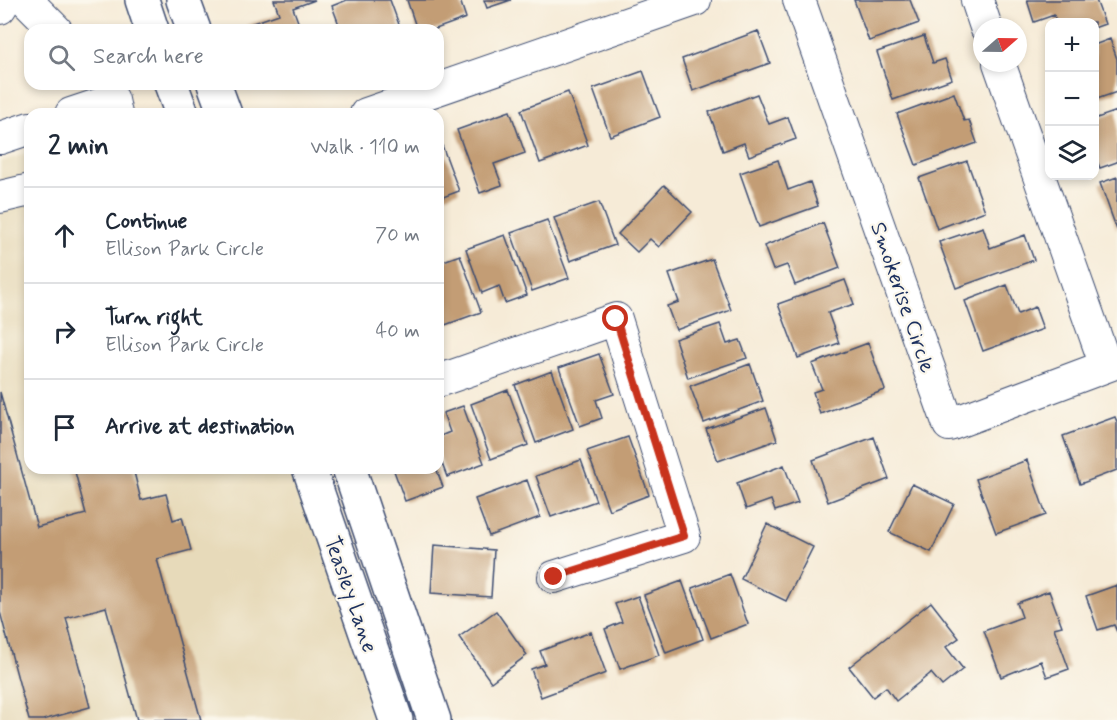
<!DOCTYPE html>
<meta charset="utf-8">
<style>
:root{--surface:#fff;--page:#f6f6f7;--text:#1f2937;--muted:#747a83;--line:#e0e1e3}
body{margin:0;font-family:Mynerve,sans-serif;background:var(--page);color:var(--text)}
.controls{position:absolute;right:18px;top:18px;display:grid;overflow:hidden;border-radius:12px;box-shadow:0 3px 9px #0003}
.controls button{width:54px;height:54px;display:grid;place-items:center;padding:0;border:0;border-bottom:2px solid var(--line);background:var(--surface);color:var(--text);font:30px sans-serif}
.compass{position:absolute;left:973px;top:18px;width:54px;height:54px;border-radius:50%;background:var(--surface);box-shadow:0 3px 9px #0003;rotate:70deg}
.stop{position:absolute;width:18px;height:18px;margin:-14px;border:4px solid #c8321e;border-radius:50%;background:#fff}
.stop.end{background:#c8321e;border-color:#fff;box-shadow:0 2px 6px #0008}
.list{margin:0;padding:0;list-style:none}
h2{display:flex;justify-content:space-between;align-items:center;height:78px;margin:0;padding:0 24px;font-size:26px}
h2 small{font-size:20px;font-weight:400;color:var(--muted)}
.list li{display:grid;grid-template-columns:39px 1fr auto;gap:18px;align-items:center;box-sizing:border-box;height:96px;padding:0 24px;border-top:2px solid var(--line)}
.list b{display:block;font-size:22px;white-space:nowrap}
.list p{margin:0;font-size:20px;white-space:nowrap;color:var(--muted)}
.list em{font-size:20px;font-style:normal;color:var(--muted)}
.icon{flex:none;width:33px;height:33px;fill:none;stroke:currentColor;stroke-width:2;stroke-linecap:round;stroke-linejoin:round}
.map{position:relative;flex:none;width:1117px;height:720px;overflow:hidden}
.search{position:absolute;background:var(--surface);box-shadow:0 3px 9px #0003;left:24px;top:24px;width:420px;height:66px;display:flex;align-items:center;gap:15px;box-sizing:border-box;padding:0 21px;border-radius:18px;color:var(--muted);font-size:22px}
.panel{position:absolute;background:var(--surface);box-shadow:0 3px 9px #0003;left:24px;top:108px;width:420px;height:366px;border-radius:18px}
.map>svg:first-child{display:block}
.built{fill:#e7daba}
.building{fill:#c39d74}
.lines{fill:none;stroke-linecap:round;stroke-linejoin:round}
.minor-casing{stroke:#3c4b70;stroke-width:34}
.major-casing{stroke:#3c4b70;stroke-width:36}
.minor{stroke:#fff;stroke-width:32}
.major{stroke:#fff;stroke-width:33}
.route{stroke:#c8321e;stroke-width:8}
.labels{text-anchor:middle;stroke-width:4.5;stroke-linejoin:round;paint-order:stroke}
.street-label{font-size:22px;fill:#1b2f5e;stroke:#fbf7ec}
</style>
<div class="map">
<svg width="1117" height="720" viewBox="0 0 1117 720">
<rect width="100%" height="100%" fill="#fbf7ec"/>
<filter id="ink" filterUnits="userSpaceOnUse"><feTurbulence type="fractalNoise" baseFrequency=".0167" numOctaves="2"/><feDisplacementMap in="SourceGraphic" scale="12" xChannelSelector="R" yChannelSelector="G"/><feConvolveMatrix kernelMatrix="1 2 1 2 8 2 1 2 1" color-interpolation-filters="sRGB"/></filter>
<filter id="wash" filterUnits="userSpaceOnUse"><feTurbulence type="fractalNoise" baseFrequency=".008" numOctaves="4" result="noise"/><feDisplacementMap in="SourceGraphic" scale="24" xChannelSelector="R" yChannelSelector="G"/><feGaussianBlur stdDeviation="1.35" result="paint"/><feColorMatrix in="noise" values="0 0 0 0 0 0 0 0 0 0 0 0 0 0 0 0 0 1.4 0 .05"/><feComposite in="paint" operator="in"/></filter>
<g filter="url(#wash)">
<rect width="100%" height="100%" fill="#f6ebd7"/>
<path class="built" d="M 30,152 L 30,468 L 307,468 L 396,720 L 0,720 L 0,162 Z"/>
<g id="blocks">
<path class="building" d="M 274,0 L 315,0 L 293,8 L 301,30 L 249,30 L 247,25 L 279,14 Z
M 347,0 L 390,0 L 401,30 L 341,30 L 332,6 Z
M 407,0 L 460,0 L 466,18 L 433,30 L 417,30 Z
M 484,0 L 511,0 L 487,8 Z
M 854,0 L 910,0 L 919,23 L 869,41 Z
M 1027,0 L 1096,0 L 1105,24 L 1094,28 L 1094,22 L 1056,22 L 1054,15 L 1034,22 Z
M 758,31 L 770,63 L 693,91 L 682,59 Z
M 924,36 L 933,63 L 945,59 L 952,79 L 893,100 L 877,52 Z
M 1110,39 L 1117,59 L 1117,92 L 1094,100 L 1094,45 Z
M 643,71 L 660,117 L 610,136 L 593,89 Z
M 568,92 L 588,145 L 540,163 L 521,110 Z
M 954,93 L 964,121 L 969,120 L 977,143 L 916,165 L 897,114 Z
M 757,94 L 769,124 L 788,117 L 796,139 L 749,156 L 744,143 L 723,151 L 709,112 Z
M 510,111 L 525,153 L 494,164 L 502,185 L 480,193 L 457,130 Z
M 1117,111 L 1117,162 L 1100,168 L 1094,154 L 1094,119 Z
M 440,140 L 459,191 L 438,199 L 438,141 Z
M 778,160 L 788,190 L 810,182 L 818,206 L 759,227 L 740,173 Z
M 967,161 L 985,211 L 937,229 L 919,178 Z
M 1117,177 L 1117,230 L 1100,183 Z
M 664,185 L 692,212 L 659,247 L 650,239 L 637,252 L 618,234 Z
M 599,202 L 615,245 L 570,261 L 554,218 Z
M 547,220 L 569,278 L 532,291 L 511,233 Z
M 823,223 L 840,268 L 795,285 L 787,265 L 773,270 L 764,246 Z
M 983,227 L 990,248 L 1025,235 L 1034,260 L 956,288 L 939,242 Z
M 505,235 L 527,295 L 505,303 L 499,286 L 482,293 L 466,249 Z
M 460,255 L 481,312 L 445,325 L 438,306 L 438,263 Z
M 712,259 L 731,310 L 676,330 L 667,306 L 679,302 L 669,274 Z
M 845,280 L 854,304 L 828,313 L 839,343 L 798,358 L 778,304 Z
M 1007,285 L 1018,314 L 1035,307 L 1043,329 L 983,351 L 965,301 Z
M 720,324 L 727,344 L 740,340 L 747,358 L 688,378 L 675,339 Z
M 868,343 L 885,390 L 820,414 L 813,392 L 822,389 L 812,364 Z
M 599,354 L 614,394 L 596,400 L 602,418 L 580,426 L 559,368 Z
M 750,364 L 763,401 L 704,423 L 690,386 Z
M 552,371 L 573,429 L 536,443 L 515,385 Z
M 508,390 L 528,445 L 491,459 L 471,404 Z
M 0,392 L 37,527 L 86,514 L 74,468 L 133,468 L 141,500 L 166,494 L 173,520 L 182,517 L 191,550 L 157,559 L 201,720 L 137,720 L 106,607 L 66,618 L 90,707 L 43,720 L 29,720 L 0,612 Z
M 463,406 L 484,463 L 447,477 L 438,453 L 438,437 L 450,432 L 443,413 Z
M 766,408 L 777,440 L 718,461 L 706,429 Z
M 1115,417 L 1117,422 L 1117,470 L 1080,484 L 1063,436 Z
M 628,437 L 649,495 L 609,510 L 587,451 Z
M 874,437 L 889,479 L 828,502 L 813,460 Z
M 581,460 L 596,501 L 551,517 L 536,476 Z
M 1027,460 L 1046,515 L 996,533 L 976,479 Z
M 784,465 L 798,503 L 775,511 L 771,500 L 746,509 L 737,483 Z
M 393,468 L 436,468 L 443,487 L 405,501 Z
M 527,480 L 540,517 L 489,536 L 475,499 Z
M 912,484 L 954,504 L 931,552 L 889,532 Z
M 767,524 L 813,547 L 786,601 L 741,579 Z
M 434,545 L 494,550 L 491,597 L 431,593 Z
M 730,574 L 748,624 L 711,638 L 692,588 Z
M 682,581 L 703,639 L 666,653 L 644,595 Z
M 1117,585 L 1117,632 L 1114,625 L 1098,630 L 1086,596 Z
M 1049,591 L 1062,626 L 1054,628 L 1069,669 L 1047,677 L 1041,661 L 1001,677 L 984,631 L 1022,617 L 1017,603 Z
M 638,596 L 659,655 L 620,669 L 605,629 L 622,622 L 615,604 Z
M 931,602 L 959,638 L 946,647 L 963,669 L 942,686 L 931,673 L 896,701 L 886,687 L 873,697 L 849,667 Z
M 496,611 L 527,655 L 491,682 L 459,637 Z
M 591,632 L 606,673 L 541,697 L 531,669 L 545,664 L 540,651 Z"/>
</g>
</g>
<g filter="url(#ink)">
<use href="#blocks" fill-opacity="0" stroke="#3c4b70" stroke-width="1.5"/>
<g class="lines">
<g class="minor-casing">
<path id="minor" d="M 26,0 L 56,30
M 799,0 L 949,425 L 1117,362
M 977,0 L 986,27
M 0,8 L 5,0
M 999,63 L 1106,366
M 71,114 L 113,100 L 116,114
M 366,114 L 695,0
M 0,138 L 30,128
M 0,197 L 30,190
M 438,381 L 616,319 L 684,536 L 554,577"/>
</g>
<g class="major-casing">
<path id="major" d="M 142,0 L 152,30
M 183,0 L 194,30
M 171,84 L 182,114
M 214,84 L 225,114
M 309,468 L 396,720
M 349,468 L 434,720"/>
</g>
<use href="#minor" class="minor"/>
<use href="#major" class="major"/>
</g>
</g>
<g class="lines" filter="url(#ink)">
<path class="route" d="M 554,577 L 684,536 L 616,319"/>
</g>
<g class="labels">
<g class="street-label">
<text transform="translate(904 297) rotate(71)" y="8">Smokerise Circle</text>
<text transform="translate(352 594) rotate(71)" y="8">Teasley Lane</text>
</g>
</g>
</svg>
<div class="controls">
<button>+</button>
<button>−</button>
<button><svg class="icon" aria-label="layers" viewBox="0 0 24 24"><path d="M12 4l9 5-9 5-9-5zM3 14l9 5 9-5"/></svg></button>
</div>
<svg class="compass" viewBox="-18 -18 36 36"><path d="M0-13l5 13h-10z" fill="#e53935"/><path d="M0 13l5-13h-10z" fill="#747a83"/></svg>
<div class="stop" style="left:616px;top:319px"></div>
<div class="stop end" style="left:554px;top:577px"></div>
<div class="search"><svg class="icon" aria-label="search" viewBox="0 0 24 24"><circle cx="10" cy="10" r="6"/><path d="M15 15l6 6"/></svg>Search here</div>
<section class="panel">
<h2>2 min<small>Walk · 110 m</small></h2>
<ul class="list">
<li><svg class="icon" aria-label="ahead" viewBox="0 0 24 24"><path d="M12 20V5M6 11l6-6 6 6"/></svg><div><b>Continue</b><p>Ellison Park Circle</p></div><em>70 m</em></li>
<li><svg class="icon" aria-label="right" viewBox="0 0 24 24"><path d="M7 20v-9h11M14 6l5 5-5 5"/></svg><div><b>Turn right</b><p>Ellison Park Circle</p></div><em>40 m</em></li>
<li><svg class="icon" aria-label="arrive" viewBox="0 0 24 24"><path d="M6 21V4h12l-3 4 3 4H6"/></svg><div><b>Arrive at destination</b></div></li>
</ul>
</section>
</div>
